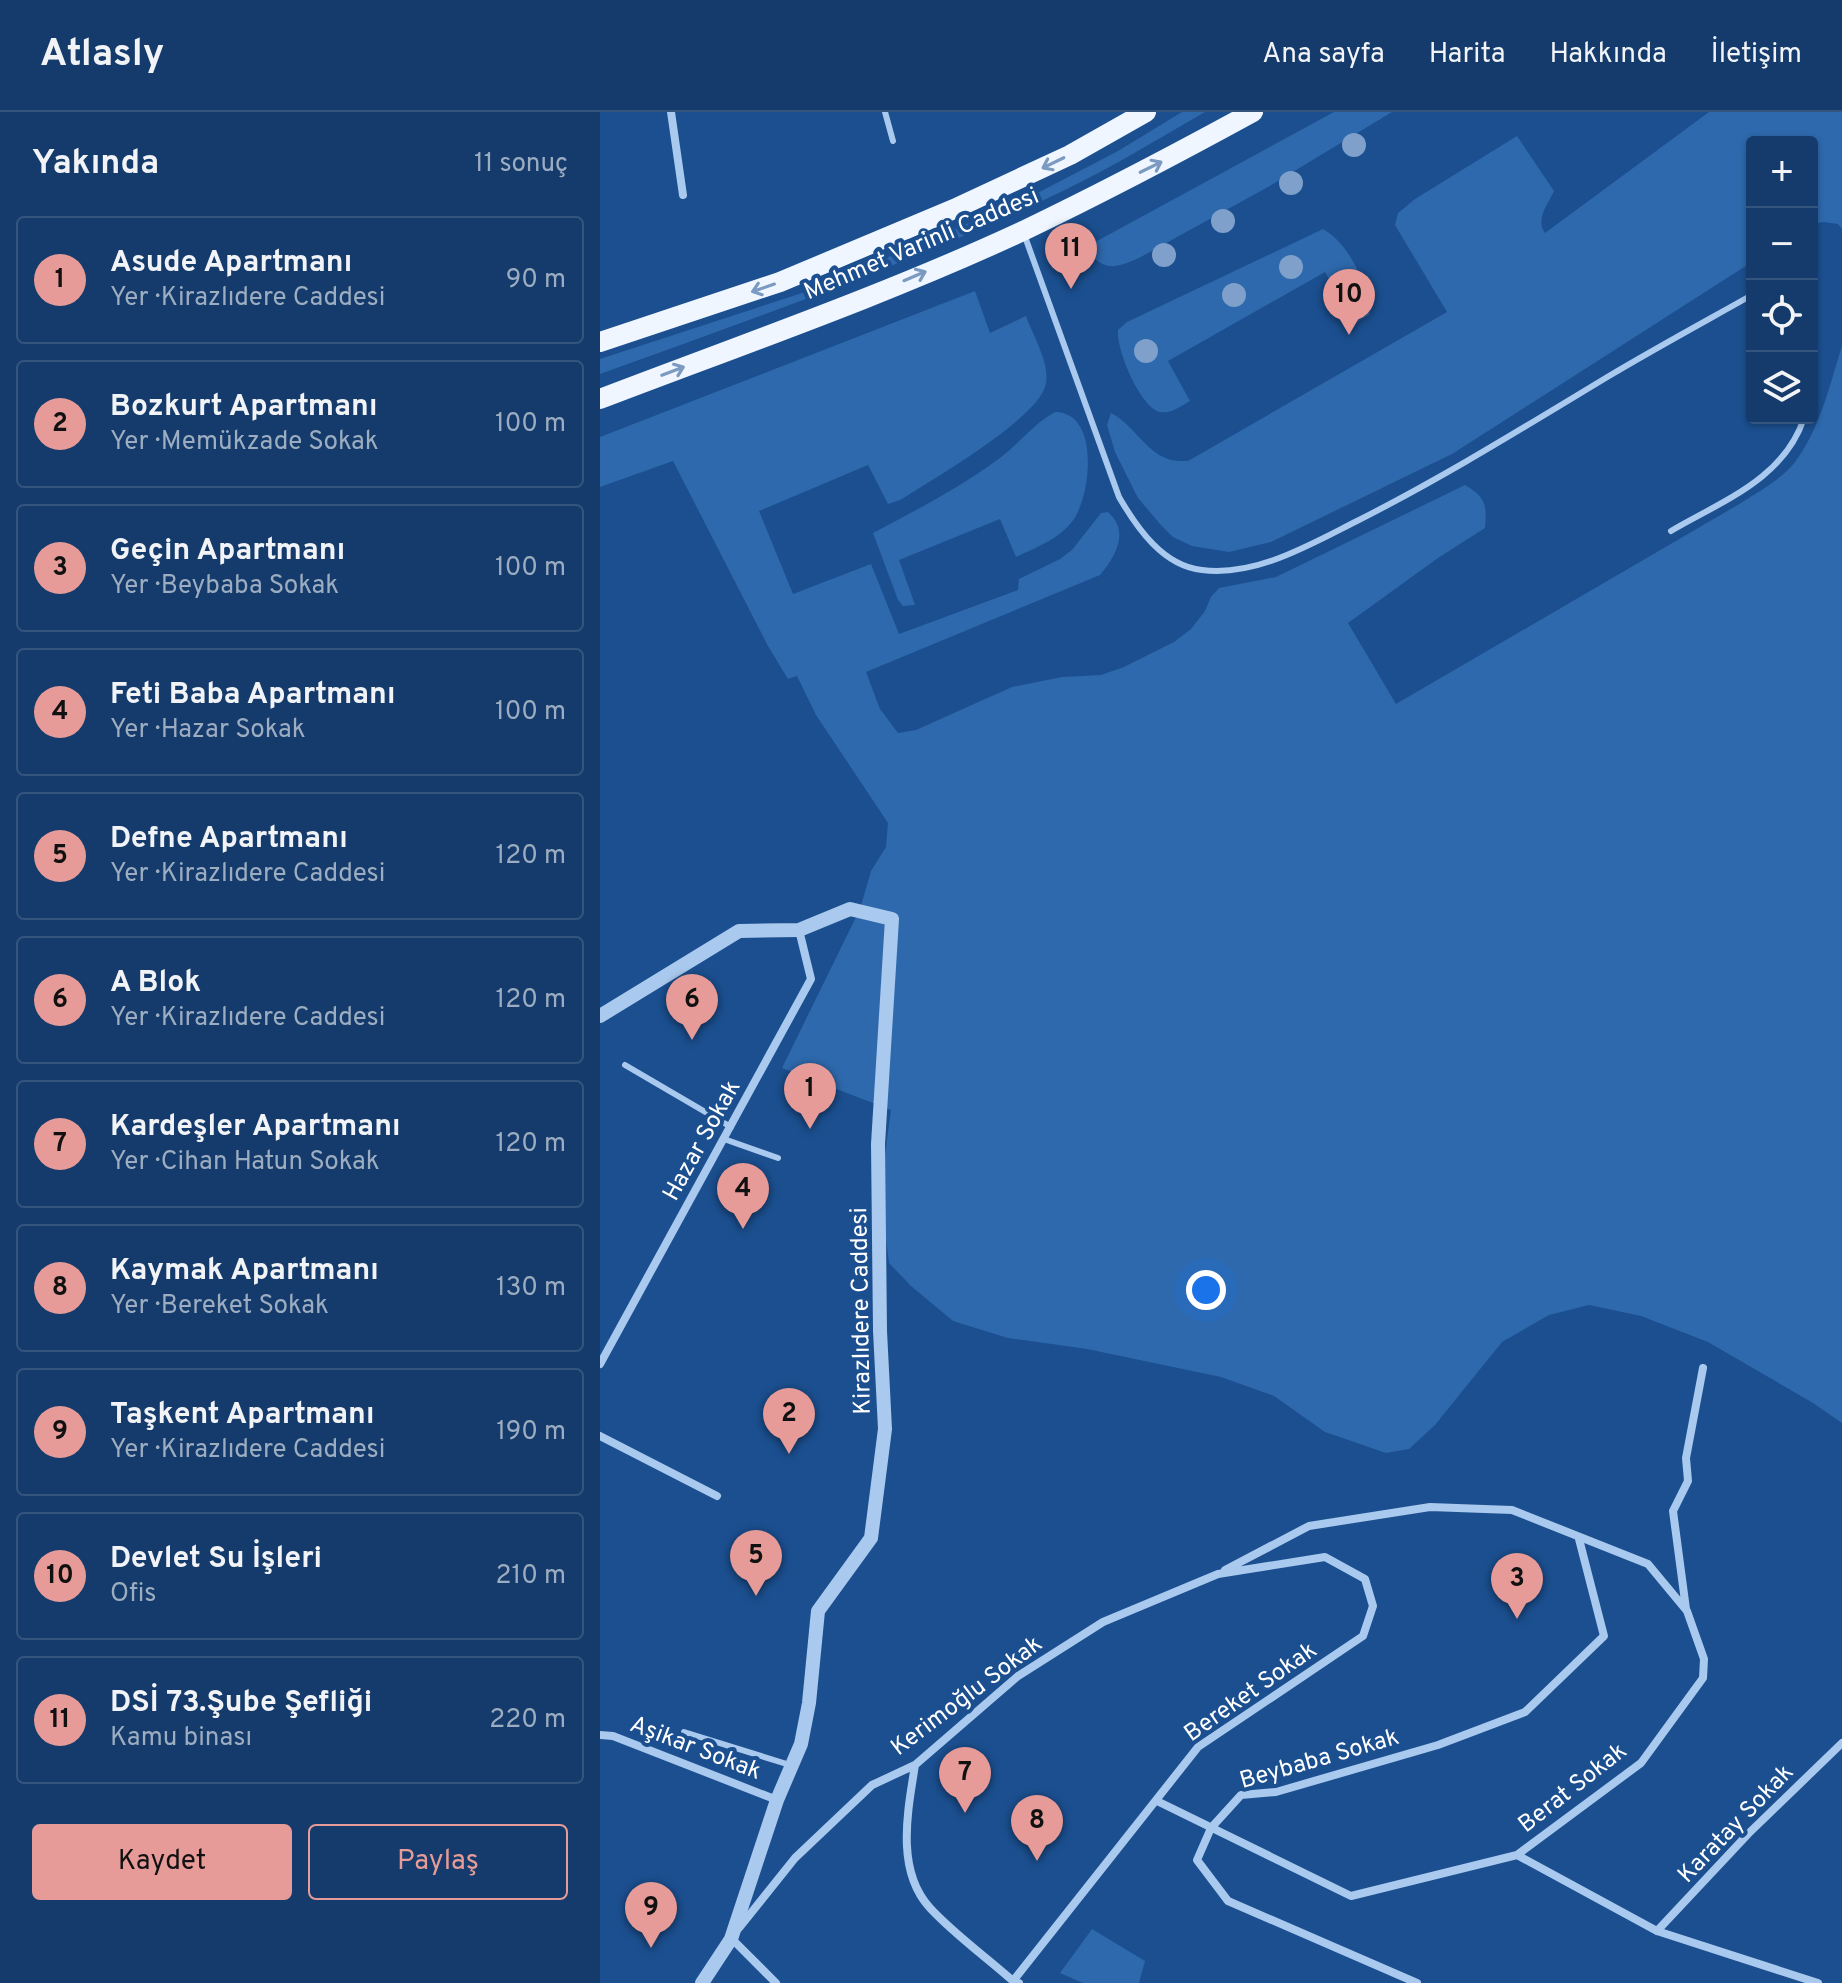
<!DOCTYPE html>
<html lang="tr">
<meta charset="utf-8">
<style>
:root{--surface:#143b6b;--page:#214673;--text:#f1f3f6;--muted:#9dadc1;--line:#33557e;--accent:#e69b98}
body{margin:0;font-family:Overpass,sans-serif;background:var(--page);color:var(--text)}
.controls{position:absolute;right:24px;top:24px;display:grid;overflow:hidden;border-radius:8px;box-shadow:0 2px 6px #0004}
.controls button{width:72px;height:72px;display:grid;place-items:center;padding:0;border:0;border-bottom:2px solid var(--line);background:var(--surface);color:var(--text);font:40px sans-serif}
.you{position:absolute;left:606px;top:1178px;width:28px;height:28px;margin:-20px;border:6px solid #fff;border-radius:50%;background:#1a73e8;box-shadow:0 0 0 12px #1a73e833}
.badge{display:grid;place-items:center;width:52px;height:52px;border-radius:50%;background:var(--accent);color:#111;font-size:26px;font-weight:700}
.pin{position:absolute;translate:-50% -66px;filter:drop-shadow(0 2px 4px #0008)}
.pin::after{content:'';position:absolute;top:42px;width:28px;height:24px;background:inherit;clip-path:polygon(0 0,100% 0,50% 100%)}
.list{margin:0;padding:0;list-style:none}
h2{display:flex;justify-content:space-between;align-items:center;height:104px;margin:0;padding:0 32px;font-size:34px}
h2 small{font-size:26px;font-weight:400;color:var(--muted)}
.list li{display:grid;grid-template-columns:52px 1fr auto;gap:24px;align-items:center;box-sizing:border-box;height:128px;margin:0 16px 16px;padding:0 16px;border:2px solid var(--line);border-radius:8px}
.list b{display:block;font-size:30px;white-space:nowrap}
.list p{margin:0;font-size:26px;white-space:nowrap;color:var(--muted)}
.list em{font-size:26px;font-style:normal;color:var(--muted)}
.actions{display:flex;gap:16px;padding:24px 32px}
.actions a{flex:1;padding:18px 0;border:2px solid var(--accent);border-radius:8px;text-align:center;font-size:28px;color:var(--accent)}
.actions .main{background:var(--accent);color:#111}
.icon{flex:none;width:44px;height:44px;fill:none;stroke:currentColor;stroke-width:2;stroke-linecap:round;stroke-linejoin:round}
.map{position:relative;flex:none;width:1242px;height:1871px;overflow:hidden}
header{display:flex;align-items:center;gap:48px;box-sizing:border-box;height:112px;padding:0 40px;background:var(--surface);border-bottom:2px solid var(--line)}
header strong{font-size:38px}
nav{display:flex;gap:44px;margin-inline-start:auto;font-size:28px}
main{display:flex}
aside{flex:1;background:var(--surface)}
.map>svg:first-child{display:block}
.green{fill:#2e69ad}
.lines{fill:none;stroke-linecap:round;stroke-linejoin:round}
.service{stroke:#a9c9ee;stroke-width:6}
.minor{stroke:#a9c9ee;stroke-width:8}
.tertiary{stroke:#a9c9ee;stroke-width:14}
.primary{stroke:#f0f6ff;stroke-width:20}
.tree{fill:#7ea0ca}
.oneway{stroke:#7b9ac1}
.labels{text-anchor:middle;stroke-width:8;stroke-linejoin:round;paint-order:stroke}
.street-label{font-size:24px;fill:#fff;stroke:#1b4f8f}
</style>
<header>
<strong>Atlasly</strong>
<nav><a>Ana sayfa</a><a>Harita</a><a>Hakkında</a><a>İletişim</a></nav>
</header>
<main>
<aside>
<h2>Yakında<small>11 sonuç</small></h2>
<ul class="list">
<li><span class="badge">1</span><div><b>Asude Apartmanı</b><p>Yer · Kirazlıdere Caddesi</p></div><em>90 m</em></li>
<li><span class="badge">2</span><div><b>Bozkurt Apartmanı</b><p>Yer · Memükzade Sokak</p></div><em>100 m</em></li>
<li><span class="badge">3</span><div><b>Geçin Apartmanı</b><p>Yer · Beybaba Sokak</p></div><em>100 m</em></li>
<li><span class="badge">4</span><div><b>Feti Baba Apartmanı</b><p>Yer · Hazar Sokak</p></div><em>100 m</em></li>
<li><span class="badge">5</span><div><b>Defne Apartmanı</b><p>Yer · Kirazlıdere Caddesi</p></div><em>120 m</em></li>
<li><span class="badge">6</span><div><b>A Blok</b><p>Yer · Kirazlıdere Caddesi</p></div><em>120 m</em></li>
<li><span class="badge">7</span><div><b>Kardeşler Apartmanı</b><p>Yer · Cihan Hatun Sokak</p></div><em>120 m</em></li>
<li><span class="badge">8</span><div><b>Kaymak Apartmanı</b><p>Yer · Bereket Sokak</p></div><em>130 m</em></li>
<li><span class="badge">9</span><div><b>Taşkent Apartmanı</b><p>Yer · Kirazlıdere Caddesi</p></div><em>190 m</em></li>
<li><span class="badge">10</span><div><b>Devlet Su İşleri</b><p>Ofis</p></div><em>210 m</em></li>
<li><span class="badge">11</span><div><b>DSİ 73.Şube Şefliği</b><p>Kamu binası</p></div><em>220 m</em></li>
</ul>
<div class="actions"><a class="main">Kaydet</a><a>Paylaş</a></div>
</aside>
<div class="map">
<svg width="1242" height="1871" viewBox="0 0 1242 1871">
<rect width="100%" height="100%" fill="#1b4f8f"/>
<path class="green" d="M 582,0 L 605,0 C 553,30 501,62 446,87 C 301,155 150,208 0,262 L 0,247 L 202,181 L 426,87 L 518,39 Z
M 734,0 L 792,0 L 668,75 L 539,146 C 514,157 502,160 486,135 Z
M 1109,0 L 1242,0 L 1242,117 L 1238,112 L 1223,110 L 1212,112 L 1212,30 L 1152,30 L 1152,150 L 852,342 L 671,430 L 629,440 L 592,434 L 573,425 L 560,412 L 538,386 L 515,340 L 507,313 L 511,301 C 533,312 545,339 568,347 C 573,349 582,349 588,349 L 847,200 L 795,113 L 798,101 L 815,87 L 917,24 L 954,79 C 948,92 935,108 945,121 Z
M 723,117 C 751,133 760,165 773,193 L 769,203 L 754,212 L 725,160 L 568,249 L 590,289 C 581,294 571,302 560,300 C 540,295 516,237 518,218 L 527,210 Z
M 375,179 L 390,221 L 426,204 C 433,224 452,254 445,275 C 435,308 332,368 300,388 L 288,392 L 268,353 L 159,399 L 193,482 L 271,452 L 299,522 L 418,478 L 419,467 L 460,447 L 472,438 L 501,401 L 508,400 C 530,419 516,444 500,463 L 266,560 L 280,597 L 298,621 L 316,618 L 412,575 L 462,565 L 501,563 L 524,555 L 574,530 L 591,517 L 605,499 L 611,485 L 619,476 L 676,465 L 865,373 C 886,385 887,393 885,416 L 838,446 L 748,511 L 796,592 L 1141,391 C 1159,379 1181,368 1195,350 C 1220,317 1230,272 1242,234 L 1242,1311 L 1213,1291 L 1108,1230 L 1041,1204 L 989,1193 L 949,1203 L 902,1230 L 835,1313 L 809,1337 L 786,1341 L 725,1320 L 674,1284 L 621,1265 L 487,1237 L 408,1226 L 353,1209 L 311,1174 L 289,1151 L 280,1080 L 291,998 L 182,956 L 260,797 L 271,759 L 286,735 L 288,711 L 216,603 L 197,564 L 188,567 L 168,534 L 73,349 L 0,375 L 0,325 Z
M 455,300 C 500,300 491,382 474,407 C 460,427 437,435 416,445 L 400,407 L 299,448 L 315,493 L 303,494 L 298,488 L 273,421 C 316,398 358,377 397,348 C 417,334 433,312 455,300 Z
M 492,1817 L 545,1849 L 539,1871 L 483,1871 L 460,1861 Z"/>
<g class="lines">
<path class="service" d="M 285,0 L 293,29
M 424,122 L 519,385 C 537,416 563,454 602,458 C 656,465 711,432 757,409 C 844,365 926,314 1009,264 C 1056,236 1104,210 1152,183
M 1212,222 L 1215,247 L 1212,273
M 1071,419 C 1122,389 1184,367 1204,306
M 25,953 L 131,1015
M 124,1027 L 178,1046
M 84,1620 L 190,1653"/>
<path class="minor" d="M 71,0 L 83,83
M 0,1252 L 211,867 L 199,818
M 0,1324 L 117,1384
M 1086,1497 L 1073,1399 L 1088,1369 L 1086,1346 L 1103,1256
M 0,1623 L 13,1624 L 177,1688
M 315,1653 C 308,1698 295,1758 330,1796 C 354,1822 386,1845 413,1869 L 419,1871
M 557,1689 L 751,1784 L 917,1743 L 1041,1651 L 1103,1566 L 1104,1547 L 1087,1499 L 1048,1452 L 912,1398 L 830,1395 L 709,1414 L 625,1458
M 917,1743 L 1057,1819 L 1218,1871
M 139,1816 L 195,1746 L 272,1673 L 315,1653 L 418,1564 L 503,1510 L 618,1462 L 725,1445 L 765,1467 L 773,1494 L 763,1524 L 598,1635 L 413,1869
M 1057,1819 L 1148,1722 L 1242,1631
M 131,1826 L 176,1871
M 817,1871 L 628,1789 L 597,1748 L 611,1716 L 641,1683 L 676,1680 L 838,1633 L 925,1600 L 1004,1524 L 979,1427"/>
<path class="tertiary" d="M 0,904 L 139,819 L 199,818 L 250,797 L 292,807 L 278,1032 L 280,1219 L 285,1317 L 271,1426 L 218,1499 L 209,1591 L 201,1632 L 177,1688 L 131,1827 L 102,1871"/>
<path class="primary" d="M 0,230 L 180,170 L 354,97 L 470,43 L 546,0
M 0,287 C 141,233 288,182 425,118 C 502,81 578,41 653,0"/>
</g>
<g class="tree">
<circle cx="754" cy="33" r="12"/>
<circle cx="691" cy="71" r="12"/>
<circle cx="623" cy="109" r="12"/>
<circle cx="564" cy="143" r="12"/>
<circle cx="691" cy="155" r="12"/>
<circle cx="634" cy="183" r="12"/>
<circle cx="756" cy="189" r="12"/>
<circle cx="546" cy="239" r="12"/>
</g>
<defs><path id="oneway-shaft" d="M-6 0H5M1.5-3L5.5 0L1.5 3" fill="none" stroke-width="1.6" stroke-linecap="round" stroke-linejoin="round" transform="scale(2)"/></defs>
<g class="oneway">
<use href="#oneway-shaft" transform="translate(453 51) rotate(154)"/>
<use href="#oneway-shaft" transform="translate(551 55) rotate(-26)"/>
<use href="#oneway-shaft" transform="translate(315 164) rotate(-23)"/>
<use href="#oneway-shaft" transform="translate(163 176) rotate(161)"/>
<use href="#oneway-shaft" transform="translate(73 259) rotate(-21)"/>
</g>
<g class="labels">
<g class="street-label">
<text transform="translate(321 131) rotate(-23)" y="8">Mehmet Varinli Caddesi</text>
<text transform="translate(101 1028) rotate(-61)" y="8">Hazar Sokak</text>
<text transform="translate(260 1199) rotate(-91)" y="8">Kirazlıdere Caddesi</text>
<text transform="translate(650 1579) rotate(-35)" y="8">Bereket Sokak</text>
<text transform="translate(366 1583) rotate(-37)" y="8">Kerimoğlu Sokak</text>
<text transform="translate(96 1635) rotate(21)" y="8">Aşikar Sokak</text>
<text transform="translate(719 1646) rotate(-16)" y="8">Beybaba Sokak</text>
<text transform="translate(972 1675) rotate(-38)" y="8">Berat Sokak</text>
<text transform="translate(1135 1711) rotate(-46)" y="8">Karatay Sokak</text>
</g>
</g>
</svg>
<div class="controls">
<button>+</button>
<button>−</button>
<button><svg class="icon" aria-label="locate" viewBox="0 0 24 24"><circle cx="12" cy="12" r="6"/><path d="M12 2v4M12 18v4M2 12h4M18 12h4"/></svg></button>
<button><svg class="icon" aria-label="layers" viewBox="0 0 24 24"><path d="M12 4l9 5-9 5-9-5zM3 14l9 5 9-5"/></svg></button>
</div>
<div class="you"></div>
<div class="pin badge" style="left:210px;top:1017px">1</div>
<div class="pin badge" style="left:189px;top:1342px">2</div>
<div class="pin badge" style="left:917px;top:1507px">3</div>
<div class="pin badge" style="left:143px;top:1117px">4</div>
<div class="pin badge" style="left:156px;top:1484px">5</div>
<div class="pin badge" style="left:92px;top:928px">6</div>
<div class="pin badge" style="left:365px;top:1701px">7</div>
<div class="pin badge" style="left:437px;top:1749px">8</div>
<div class="pin badge" style="left:51px;top:1836px">9</div>
<div class="pin badge" style="left:749px;top:223px">10</div>
<div class="pin badge" style="left:471px;top:177px">11</div>
</div>
</main>
